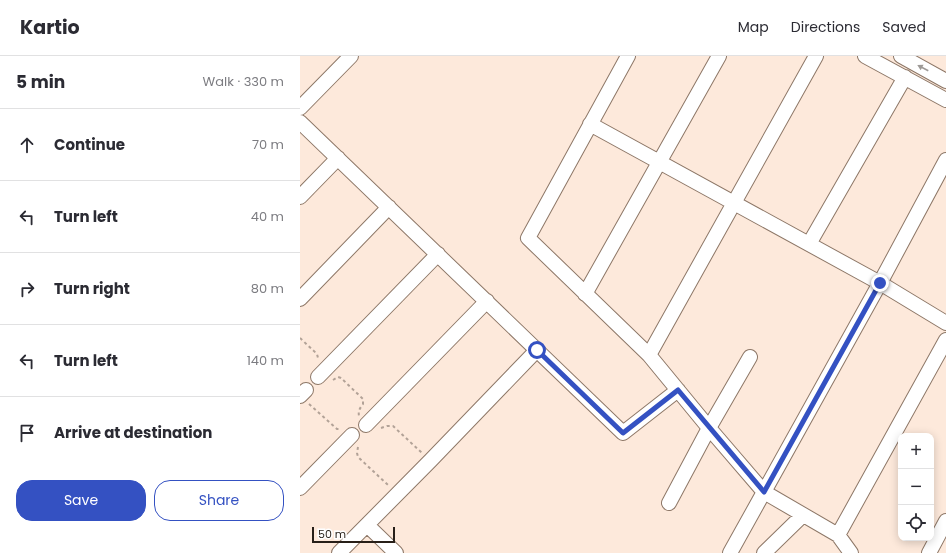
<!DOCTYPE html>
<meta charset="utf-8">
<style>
:root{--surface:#fff;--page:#f7f7f7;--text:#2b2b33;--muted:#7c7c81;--line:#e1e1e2;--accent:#3451c2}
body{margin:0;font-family:Poppins,sans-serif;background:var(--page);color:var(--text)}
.controls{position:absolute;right:12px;bottom:12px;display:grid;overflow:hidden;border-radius:8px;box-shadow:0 2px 10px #0003}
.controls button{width:36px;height:36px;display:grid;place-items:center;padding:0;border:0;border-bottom:1px solid var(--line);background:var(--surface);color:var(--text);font:20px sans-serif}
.scale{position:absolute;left:12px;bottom:10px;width:83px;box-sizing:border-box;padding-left:4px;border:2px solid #271f18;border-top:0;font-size:11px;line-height:14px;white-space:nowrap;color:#271f18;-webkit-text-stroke:3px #fff;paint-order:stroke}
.stop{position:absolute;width:12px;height:12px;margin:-9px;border:3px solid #3451c2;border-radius:50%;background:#fff}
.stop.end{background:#3451c2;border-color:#fff;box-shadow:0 1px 4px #0008}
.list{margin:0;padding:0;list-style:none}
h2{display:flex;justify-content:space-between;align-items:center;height:52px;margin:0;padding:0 16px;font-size:17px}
h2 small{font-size:13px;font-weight:400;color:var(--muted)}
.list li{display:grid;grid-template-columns:26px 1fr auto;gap:12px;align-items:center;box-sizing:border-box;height:72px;padding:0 16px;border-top:1px solid var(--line)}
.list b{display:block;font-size:15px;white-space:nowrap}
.list em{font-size:13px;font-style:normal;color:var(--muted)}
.actions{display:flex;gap:8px;padding:12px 16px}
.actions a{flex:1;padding:9px 0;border:1px solid var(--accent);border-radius:16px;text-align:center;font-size:14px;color:var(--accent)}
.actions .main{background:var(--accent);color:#fff}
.icon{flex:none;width:22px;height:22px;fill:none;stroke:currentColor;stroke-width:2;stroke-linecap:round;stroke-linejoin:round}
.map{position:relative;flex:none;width:646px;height:497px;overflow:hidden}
header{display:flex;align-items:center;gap:24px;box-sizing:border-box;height:56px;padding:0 20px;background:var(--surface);border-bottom:1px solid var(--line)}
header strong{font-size:19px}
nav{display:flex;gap:22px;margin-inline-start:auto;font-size:14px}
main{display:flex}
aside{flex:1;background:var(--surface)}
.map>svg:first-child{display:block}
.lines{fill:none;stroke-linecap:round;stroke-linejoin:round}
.minor-casing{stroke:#8d7767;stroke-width:16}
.path{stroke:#b2a297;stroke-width:2;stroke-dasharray:3 3;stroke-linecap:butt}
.minor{stroke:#fff;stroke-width:14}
.oneway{fill:#9e9a97}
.route{stroke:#3451c2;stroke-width:5}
</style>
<header>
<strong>Kartio</strong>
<nav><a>Map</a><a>Directions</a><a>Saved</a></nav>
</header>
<main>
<aside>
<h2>5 min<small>Walk · 330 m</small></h2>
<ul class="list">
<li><svg class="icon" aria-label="ahead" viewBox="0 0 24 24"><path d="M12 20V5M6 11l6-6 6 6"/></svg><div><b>Continue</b></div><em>70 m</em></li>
<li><svg class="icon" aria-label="left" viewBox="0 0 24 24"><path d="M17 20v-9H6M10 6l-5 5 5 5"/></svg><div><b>Turn left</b></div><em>40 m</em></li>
<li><svg class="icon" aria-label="right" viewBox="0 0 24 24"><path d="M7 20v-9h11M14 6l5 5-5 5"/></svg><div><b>Turn right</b></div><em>80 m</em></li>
<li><svg class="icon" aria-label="left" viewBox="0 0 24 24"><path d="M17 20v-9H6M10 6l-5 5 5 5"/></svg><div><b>Turn left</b></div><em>140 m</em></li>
<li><svg class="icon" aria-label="arrive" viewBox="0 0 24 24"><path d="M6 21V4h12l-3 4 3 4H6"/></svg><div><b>Arrive at destination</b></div></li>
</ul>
<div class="actions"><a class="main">Save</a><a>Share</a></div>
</aside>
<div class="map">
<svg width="646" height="497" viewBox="0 0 646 497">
<rect width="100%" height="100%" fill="#fde9db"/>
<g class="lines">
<g class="minor-casing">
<path id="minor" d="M 328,0 L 228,182 L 349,299 L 409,372 L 464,436 L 538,479 L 551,497
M 565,0 L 646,44
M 601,0 L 646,25
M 0,52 L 51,0
M 0,66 L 323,377 L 378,334
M 290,68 L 580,227 L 646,267
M 0,141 L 38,102
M 509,188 L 605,21
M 285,238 L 419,0
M 0,243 L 89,151
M 349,299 L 516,0
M 18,321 L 138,198
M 0,340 L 6,334
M 66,369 L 187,245
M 0,432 L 52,379
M 369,447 L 409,372 L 450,301
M 67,469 L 96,497
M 538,479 L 646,284
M 39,497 L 131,404 L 237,294
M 430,497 L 580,227 L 646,104
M 464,497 L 503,459
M 629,497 L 646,465"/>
</g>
<path class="path" d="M 0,282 L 17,298 L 18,302
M 33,324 L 38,321 L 41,322 L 63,343 L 63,348 C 60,352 58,355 59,360
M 9,348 L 37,373 L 39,373
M 81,372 L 87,370 L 93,370 L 122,397
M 58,391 L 57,397 L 58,401 L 88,429"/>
<use href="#minor" class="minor"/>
</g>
<defs><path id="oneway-solid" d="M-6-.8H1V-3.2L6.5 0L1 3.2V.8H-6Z"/></defs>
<use class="oneway" href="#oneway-solid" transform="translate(623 12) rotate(-152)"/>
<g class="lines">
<path class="route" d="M 237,294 L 323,377 L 378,334 L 464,436 L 580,227"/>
</g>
</svg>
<div class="controls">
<button>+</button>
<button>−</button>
<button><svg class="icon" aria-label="locate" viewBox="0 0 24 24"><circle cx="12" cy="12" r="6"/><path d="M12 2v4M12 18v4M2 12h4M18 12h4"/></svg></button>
</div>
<div class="scale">50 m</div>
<div class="stop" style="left:237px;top:294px"></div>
<div class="stop end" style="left:580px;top:227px"></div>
</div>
</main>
